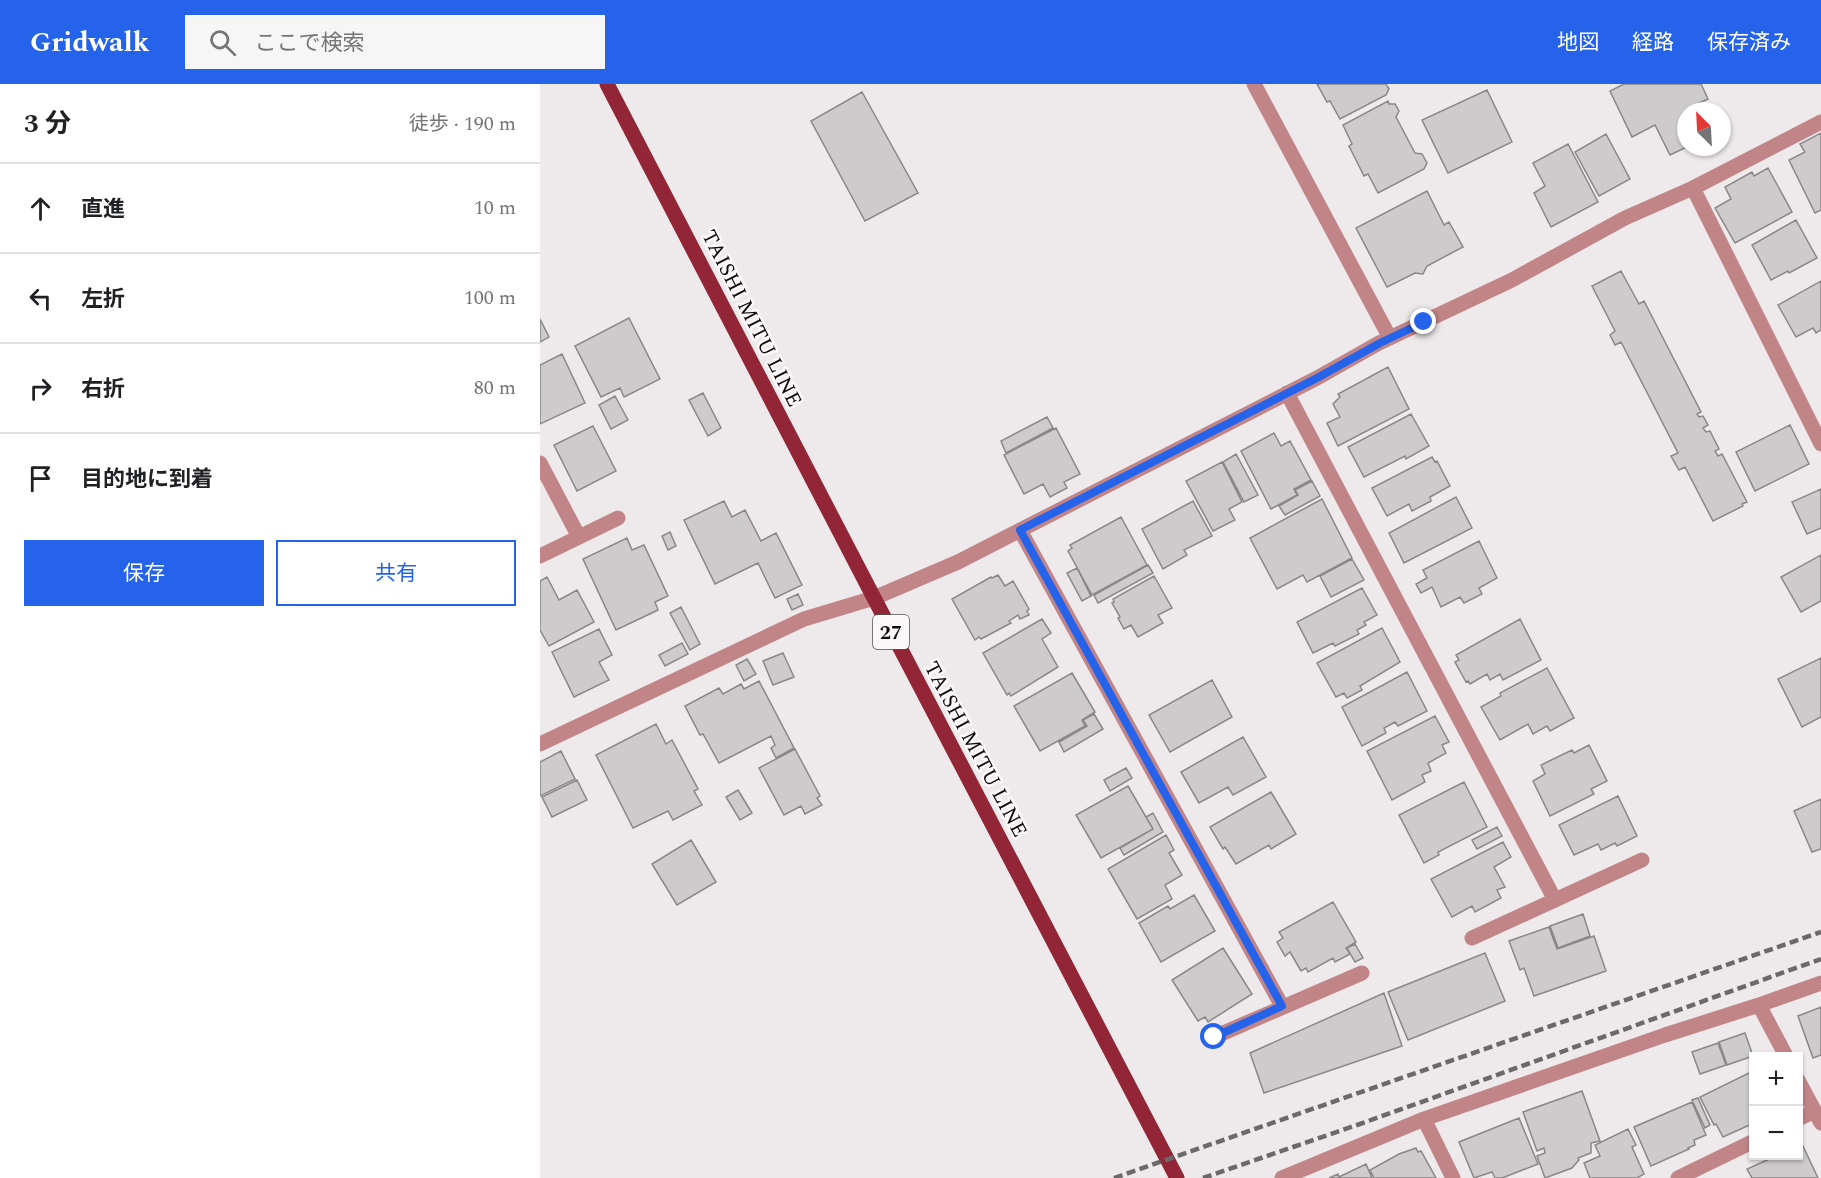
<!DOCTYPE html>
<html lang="ja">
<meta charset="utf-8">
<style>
:root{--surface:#fff;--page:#f6f6f6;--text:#202124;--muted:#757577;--line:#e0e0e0;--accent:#2563eb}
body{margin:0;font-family:Spectral,"Noto Sans JP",serif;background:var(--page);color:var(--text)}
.controls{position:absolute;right:18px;bottom:18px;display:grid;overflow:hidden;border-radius:0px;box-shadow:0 2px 4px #0004}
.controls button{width:54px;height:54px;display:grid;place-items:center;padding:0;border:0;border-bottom:2px solid var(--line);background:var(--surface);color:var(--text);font:30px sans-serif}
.compass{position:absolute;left:1137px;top:18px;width:54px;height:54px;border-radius:50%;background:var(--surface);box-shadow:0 2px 4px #0004;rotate:336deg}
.stop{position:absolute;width:18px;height:18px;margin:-14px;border:4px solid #2563eb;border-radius:50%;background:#fff}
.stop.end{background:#2563eb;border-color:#fff;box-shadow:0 2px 6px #0008}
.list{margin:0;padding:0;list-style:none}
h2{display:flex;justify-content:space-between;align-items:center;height:78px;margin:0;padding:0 24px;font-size:26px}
h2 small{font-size:20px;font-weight:400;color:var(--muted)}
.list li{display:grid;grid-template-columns:39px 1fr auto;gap:18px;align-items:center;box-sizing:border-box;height:90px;padding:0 24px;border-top:2px solid var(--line)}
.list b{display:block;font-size:22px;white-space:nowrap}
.list em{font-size:20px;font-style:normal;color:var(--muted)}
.actions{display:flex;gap:12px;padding:18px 24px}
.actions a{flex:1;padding:14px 0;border:2px solid var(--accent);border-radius:0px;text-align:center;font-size:21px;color:var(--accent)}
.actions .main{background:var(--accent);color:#fff}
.icon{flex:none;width:33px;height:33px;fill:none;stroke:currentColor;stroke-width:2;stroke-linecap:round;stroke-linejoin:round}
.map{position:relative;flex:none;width:1281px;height:1094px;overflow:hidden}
header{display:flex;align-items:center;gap:36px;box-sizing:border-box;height:84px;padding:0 30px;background:var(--accent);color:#fff}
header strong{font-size:28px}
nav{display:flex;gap:33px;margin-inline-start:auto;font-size:21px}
.search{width:420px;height:54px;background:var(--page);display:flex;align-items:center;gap:15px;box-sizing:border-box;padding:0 21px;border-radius:0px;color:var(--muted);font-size:22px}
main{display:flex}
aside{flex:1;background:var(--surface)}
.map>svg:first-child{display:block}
.building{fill:#cecbcd;stroke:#898789;stroke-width:1.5}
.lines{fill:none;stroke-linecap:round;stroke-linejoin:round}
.minor{stroke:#c28587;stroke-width:15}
.primary{stroke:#922636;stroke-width:15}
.rail{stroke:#6b696a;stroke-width:4.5;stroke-dasharray:9 4.5;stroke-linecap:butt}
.route{stroke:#2563eb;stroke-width:8}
.labels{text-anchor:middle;stroke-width:5;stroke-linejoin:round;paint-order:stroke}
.shield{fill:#fcf8f9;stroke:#545252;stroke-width:1.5}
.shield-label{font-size:20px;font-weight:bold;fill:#0c0b0b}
.street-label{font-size:21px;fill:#0c0b0b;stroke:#fcf8f9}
</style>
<header>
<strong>Gridwalk</strong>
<div class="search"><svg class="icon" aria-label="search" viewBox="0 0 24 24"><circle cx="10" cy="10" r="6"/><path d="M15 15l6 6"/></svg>ここで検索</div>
<nav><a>地図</a><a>経路</a><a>保存済み</a></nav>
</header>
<main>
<aside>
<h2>3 分<small>徒歩 · 190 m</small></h2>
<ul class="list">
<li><svg class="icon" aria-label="ahead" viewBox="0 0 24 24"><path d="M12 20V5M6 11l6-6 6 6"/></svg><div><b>直進</b></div><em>10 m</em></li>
<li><svg class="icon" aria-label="left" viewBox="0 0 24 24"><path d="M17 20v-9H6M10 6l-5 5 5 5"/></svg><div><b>左折</b></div><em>100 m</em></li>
<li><svg class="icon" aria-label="right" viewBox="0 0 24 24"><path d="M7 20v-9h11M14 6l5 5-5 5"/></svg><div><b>右折</b></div><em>80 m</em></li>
<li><svg class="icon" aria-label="arrive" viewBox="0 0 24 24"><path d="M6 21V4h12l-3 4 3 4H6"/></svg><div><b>目的地に到着</b></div></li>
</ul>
<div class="actions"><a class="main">保存</a><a>共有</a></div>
</aside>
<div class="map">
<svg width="1281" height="1094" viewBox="0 0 1281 1094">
<rect width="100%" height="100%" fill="#eeeaec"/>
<path class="building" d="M 777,0 L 846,0 L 849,5 L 846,11 L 800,35 L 790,17 L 787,18 Z
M 1084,0 L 1161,0 L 1168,15 L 1152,22 L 1155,27 L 1146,27 L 1146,36 L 1143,37 L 1146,43 L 1147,63 L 1130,71 L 1115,41 L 1092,53 L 1070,7 Z
M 947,6 L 972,58 L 908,89 L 882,36 Z
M 322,8 L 378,109 L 325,137 L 271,37 Z
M 848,17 L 849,20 L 855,20 L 859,27 L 856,33 L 875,69 L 882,70 L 887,79 L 884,85 L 838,109 L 828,90 L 824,92 L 809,62 L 812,60 L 803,41 Z
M 1281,49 L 1281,126 L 1275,129 L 1249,76 L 1265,68 L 1260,60 Z
M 1066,50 L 1090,95 L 1059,112 L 1035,68 Z
M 1028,60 L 1058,118 L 1011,143 L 994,109 L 1005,102 L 993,79 Z
M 1228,84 L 1252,128 L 1195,159 L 1175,124 L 1191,115 L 1185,103 L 1212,88 L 1214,92 Z
M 887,107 L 904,141 L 909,138 L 923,163 L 887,182 L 883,190 L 875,189 L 847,203 L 816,144 Z
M 1256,136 L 1277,174 L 1249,189 L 1248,187 L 1231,196 L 1212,161 Z
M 1081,187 L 1099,220 L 1104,217 L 1161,328 L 1157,330 L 1159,333 L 1163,332 L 1168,341 L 1163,344 L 1166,348 L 1170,347 L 1179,365 L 1175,367 L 1178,372 L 1182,370 L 1207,418 L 1202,420 L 1203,422 L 1173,437 L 1145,383 L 1139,386 L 1131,372 L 1138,369 L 1081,258 L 1075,261 L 1070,251 L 1075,247 L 1052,202 Z
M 1281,197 L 1281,246 L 1276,249 L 1273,244 L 1256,253 L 1238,221 Z
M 89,234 L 120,295 L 84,313 L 80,304 L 61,313 L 35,262 Z
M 0,235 L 9,253 L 0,258 Z
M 22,270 L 45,319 L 0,340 L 0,281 Z
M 848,283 L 869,325 L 798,362 L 787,339 L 800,333 L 793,320 L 800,313 L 798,310 Z
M 163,309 L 181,344 L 168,352 L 149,316 Z
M 75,312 L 88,336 L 71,345 L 59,321 Z
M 871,330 L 889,362 L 866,375 L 865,372 L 824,393 L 808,363 Z
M 507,333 L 513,344 L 466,369 L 461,357 Z
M 1250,341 L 1269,380 L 1215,407 L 1196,368 Z
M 53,342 L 76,387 L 37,407 L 14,361 Z
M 516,344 L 540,390 L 524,398 L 527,404 L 510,413 L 503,400 L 484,410 L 464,371 Z
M 734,349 L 741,362 L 750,357 L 771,396 L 754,405 L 757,411 L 731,425 L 701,367 Z
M 696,370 L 718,411 L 704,418 L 683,378 Z
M 892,373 L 895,378 L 897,377 L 910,402 L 890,413 L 891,417 L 872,427 L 869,420 L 847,432 L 832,404 Z
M 682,378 L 702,418 L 689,425 L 695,436 L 673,447 L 646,397 Z
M 772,397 L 780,412 L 745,431 L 739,422 L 758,411 L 755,406 Z
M 1281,405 L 1281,444 L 1267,450 L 1252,418 Z
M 916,413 L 932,444 L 864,479 L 849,449 Z
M 782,415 L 812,474 L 767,498 L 763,491 L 737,505 L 710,454 Z
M 184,417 L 192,433 L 205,426 L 221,457 L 236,449 L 262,501 L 235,514 L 218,479 L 175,500 L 144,436 Z
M 653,417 L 672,452 L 644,466 L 647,471 L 623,485 L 602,445 Z
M 581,433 L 607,481 L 552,511 L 528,467 L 532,464 L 530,461 Z
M 130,448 L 136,462 L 128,466 L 122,452 Z
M 87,454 L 92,466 L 104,461 L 128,512 L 115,518 L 118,526 L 76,546 L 43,475 Z
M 939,457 L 957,494 L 939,504 L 942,510 L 924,519 L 920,513 L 901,523 L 892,503 L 881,509 L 876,500 L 887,494 L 883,486 Z
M 1281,471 L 1281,517 L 1261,528 L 1241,493 Z
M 812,475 L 824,496 L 791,513 L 780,492 Z
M 608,481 L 613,489 L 558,519 L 554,511 Z
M 537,484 L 551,512 L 542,517 L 527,489 Z
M 458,491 L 465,502 L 473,497 L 489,525 L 487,527 L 489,531 L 480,535 L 478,531 L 469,537 L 471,539 L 441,555 L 439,553 L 435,556 L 412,515 L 451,493 L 452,494 Z
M 614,492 L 632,524 L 618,531 L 623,539 L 598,553 L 591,541 L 584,545 L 578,534 L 580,533 L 572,519 L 574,518 L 573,515 Z
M 7,493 L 19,516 L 37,506 L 54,538 L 9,562 L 0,546 L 0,497 Z
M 822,504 L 837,531 L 824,538 L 826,541 L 817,546 L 819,550 L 795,562 L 793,559 L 773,569 L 757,538 Z
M 258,510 L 263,521 L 252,526 L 247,515 Z
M 141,523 L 160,560 L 150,566 L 130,529 Z
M 502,535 L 511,549 L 502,555 L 518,583 L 471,612 L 469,609 L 467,611 L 443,569 Z
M 980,535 L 1001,576 L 963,596 L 960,590 L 950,596 L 947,590 L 930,600 L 928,597 L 926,598 L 915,578 L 919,576 L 916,571 Z
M 842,544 L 860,578 L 820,602 L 822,606 L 807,614 L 804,609 L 796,613 L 777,579 Z
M 59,545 L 72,571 L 59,578 L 69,596 L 34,613 L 12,568 Z
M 142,559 L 148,570 L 125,582 L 119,571 Z
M 243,569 L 254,593 L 233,601 L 223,577 Z
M 1281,574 L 1281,633 L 1262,643 L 1238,595 Z
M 207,575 L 216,590 L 204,597 L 196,581 Z
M 1007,584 L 1034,634 L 1010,647 L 1007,642 L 993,650 L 988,640 L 960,656 L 941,623 L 961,612 L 960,609 Z
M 867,588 L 887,627 L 858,642 L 855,638 L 844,644 L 846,649 L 822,662 L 802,623 Z
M 532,589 L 555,628 L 542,636 L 545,642 L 500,667 L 474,622 Z
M 672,596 L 692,633 L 630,668 L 609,631 Z
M 219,597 L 254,664 L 236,674 L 231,664 L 235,661 L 231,652 L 179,679 L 163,650 L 160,651 L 145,622 L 179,604 L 183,610 L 201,600 L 204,605 Z
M 554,630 L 563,645 L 524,668 L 519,658 L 547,642 L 543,636 Z
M 895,632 L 909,658 L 902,661 L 906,669 L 888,679 L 891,687 L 882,691 L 885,698 L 852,716 L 827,667 Z
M 116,640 L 126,660 L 132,656 L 158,705 L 154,707 L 162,721 L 133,736 L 128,727 L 93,744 L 56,671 Z
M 703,653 L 726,693 L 693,711 L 688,703 L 659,719 L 641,688 Z
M 1049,661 L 1067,697 L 1051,705 L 1054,710 L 1010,732 L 993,697 L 1005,690 L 1001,681 L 1032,666 L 1034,669 Z
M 255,665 L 280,712 L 277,714 L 282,721 L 265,730 L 261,722 L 244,731 L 219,684 Z
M 21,667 L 35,695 L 0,712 L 0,678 Z
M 586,684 L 592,694 L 570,707 L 564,696 Z
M 37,696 L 47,716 L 12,733 L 2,713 Z
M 924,698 L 947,743 L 898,768 L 899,771 L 884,779 L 859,731 Z
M 588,702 L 613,745 L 561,774 L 536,731 Z
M 198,706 L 212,729 L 200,736 L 186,713 Z
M 731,708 L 756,750 L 731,765 L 729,761 L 696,780 L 685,763 L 683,765 L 670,743 Z
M 1078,712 L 1097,752 L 1077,762 L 1075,759 L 1061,766 L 1058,760 L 1034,771 L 1019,741 Z
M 1281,715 L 1281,765 L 1272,768 L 1254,727 Z
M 613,729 L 623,748 L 584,771 L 580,764 L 613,745 L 606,733 Z
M 957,743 L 962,752 L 937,765 L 932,756 Z
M 626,751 L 634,766 L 629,769 L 642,791 L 625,801 L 632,815 L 597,835 L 568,785 Z
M 151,756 L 176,798 L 137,821 L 112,780 Z
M 963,758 L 971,773 L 954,783 L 965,803 L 957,806 L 961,814 L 935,828 L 932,822 L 912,833 L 891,795 Z
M 654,811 L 675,847 L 621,878 L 599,839 L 628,822 L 630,825 Z
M 793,818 L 816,858 L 806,864 L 810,870 L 795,878 L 793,874 L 768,888 L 766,884 L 761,887 L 750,868 L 745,872 L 737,858 L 743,854 L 739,848 Z
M 1043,830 L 1050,852 L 1018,864 L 1010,842 Z
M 1009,843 L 1017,865 L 1054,852 L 1066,887 L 994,912 L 984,884 L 980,886 L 969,857 Z
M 815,860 L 823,874 L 815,878 L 807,864 Z
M 683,864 L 712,910 L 668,938 L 665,933 L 658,937 L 632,896 Z
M 945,869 L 965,917 L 868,956 L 848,908 Z
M 844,909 L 862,962 L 724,1009 L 710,969 Z
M 1281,923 L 1281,971 L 1273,974 L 1258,932 Z
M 1205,949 L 1213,972 L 1187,981 L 1179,958 Z
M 1178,959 L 1186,981 L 1160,990 L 1152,968 Z
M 1211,988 L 1214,993 L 1214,1039 L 1183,1053 L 1176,1040 L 1174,1041 L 1160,1013 Z
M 1042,1007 L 1060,1057 L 1051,1059 L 1051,1069 L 1038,1074 L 1039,1076 L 1032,1084 L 1005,1094 L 997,1072 L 1005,1069 L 1004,1064 L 997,1067 L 983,1028 Z
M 1158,1014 L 1170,1041 L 1165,1044 L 1152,1016 Z
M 1152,1018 L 1166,1051 L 1154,1056 L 1155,1061 L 1148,1064 L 1149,1065 L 1111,1082 L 1094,1043 Z
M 979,1034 L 998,1080 L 962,1094 L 955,1094 L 952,1088 L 934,1094 L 919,1058 Z
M 1088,1045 L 1096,1061 L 1092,1063 L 1104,1090 L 1097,1094 L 1050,1094 L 1044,1079 L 1060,1072 L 1055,1061 Z
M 1262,1060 L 1278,1094 L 1212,1094 L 1207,1085 L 1236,1072 L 1258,1072 L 1258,1061 Z
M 876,1064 L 878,1068 L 881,1067 L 896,1094 L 834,1094 L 830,1086 L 859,1070 Z
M 826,1080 L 832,1094 L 789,1094 L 798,1090 L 799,1093 Z"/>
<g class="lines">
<path class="minor" d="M 714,0 L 850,254
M 1153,104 L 1281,360
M 747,309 L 1015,816
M 0,379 L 39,453
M 480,446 L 742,922
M 0,472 L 78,434
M 0,660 L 264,535 L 334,514 L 418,478 L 777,294 L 839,259 L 972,196 L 1085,134 L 1153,104 L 1281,38
M 932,854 L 1102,776
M 1219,921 L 1246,972
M 674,953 L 822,889
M 1258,996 L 1281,1039
M 884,1035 L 913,1094
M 1258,1035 L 1275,1027
M 742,1094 L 884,1035 L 1125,951 L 1219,921 L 1281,899
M 1138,1094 L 1214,1057"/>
<path class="primary" d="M 67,0 L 334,514 L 637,1094"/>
<path class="rail" d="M 574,1094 L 1281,848
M 663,1094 L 817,1041 L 1281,875"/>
</g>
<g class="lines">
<path class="route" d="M 674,953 L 742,922 L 480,446 L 777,294 L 840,259 L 884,238"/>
</g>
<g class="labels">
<rect class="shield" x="333" y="531" width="36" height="34" rx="4.5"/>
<g class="shield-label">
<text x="351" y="555">27</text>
</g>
<g class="street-label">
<text transform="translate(212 234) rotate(63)" y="7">TAISHI MITU LINE</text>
<text transform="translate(436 665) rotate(62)" y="7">TAISHI MITU LINE</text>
</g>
</g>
</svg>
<div class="controls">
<button>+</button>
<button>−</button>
</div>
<svg class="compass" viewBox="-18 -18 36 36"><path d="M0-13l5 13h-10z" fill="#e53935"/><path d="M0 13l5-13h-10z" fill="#757577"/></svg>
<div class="stop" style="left:674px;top:953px"></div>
<div class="stop end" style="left:884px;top:238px"></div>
</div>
</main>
